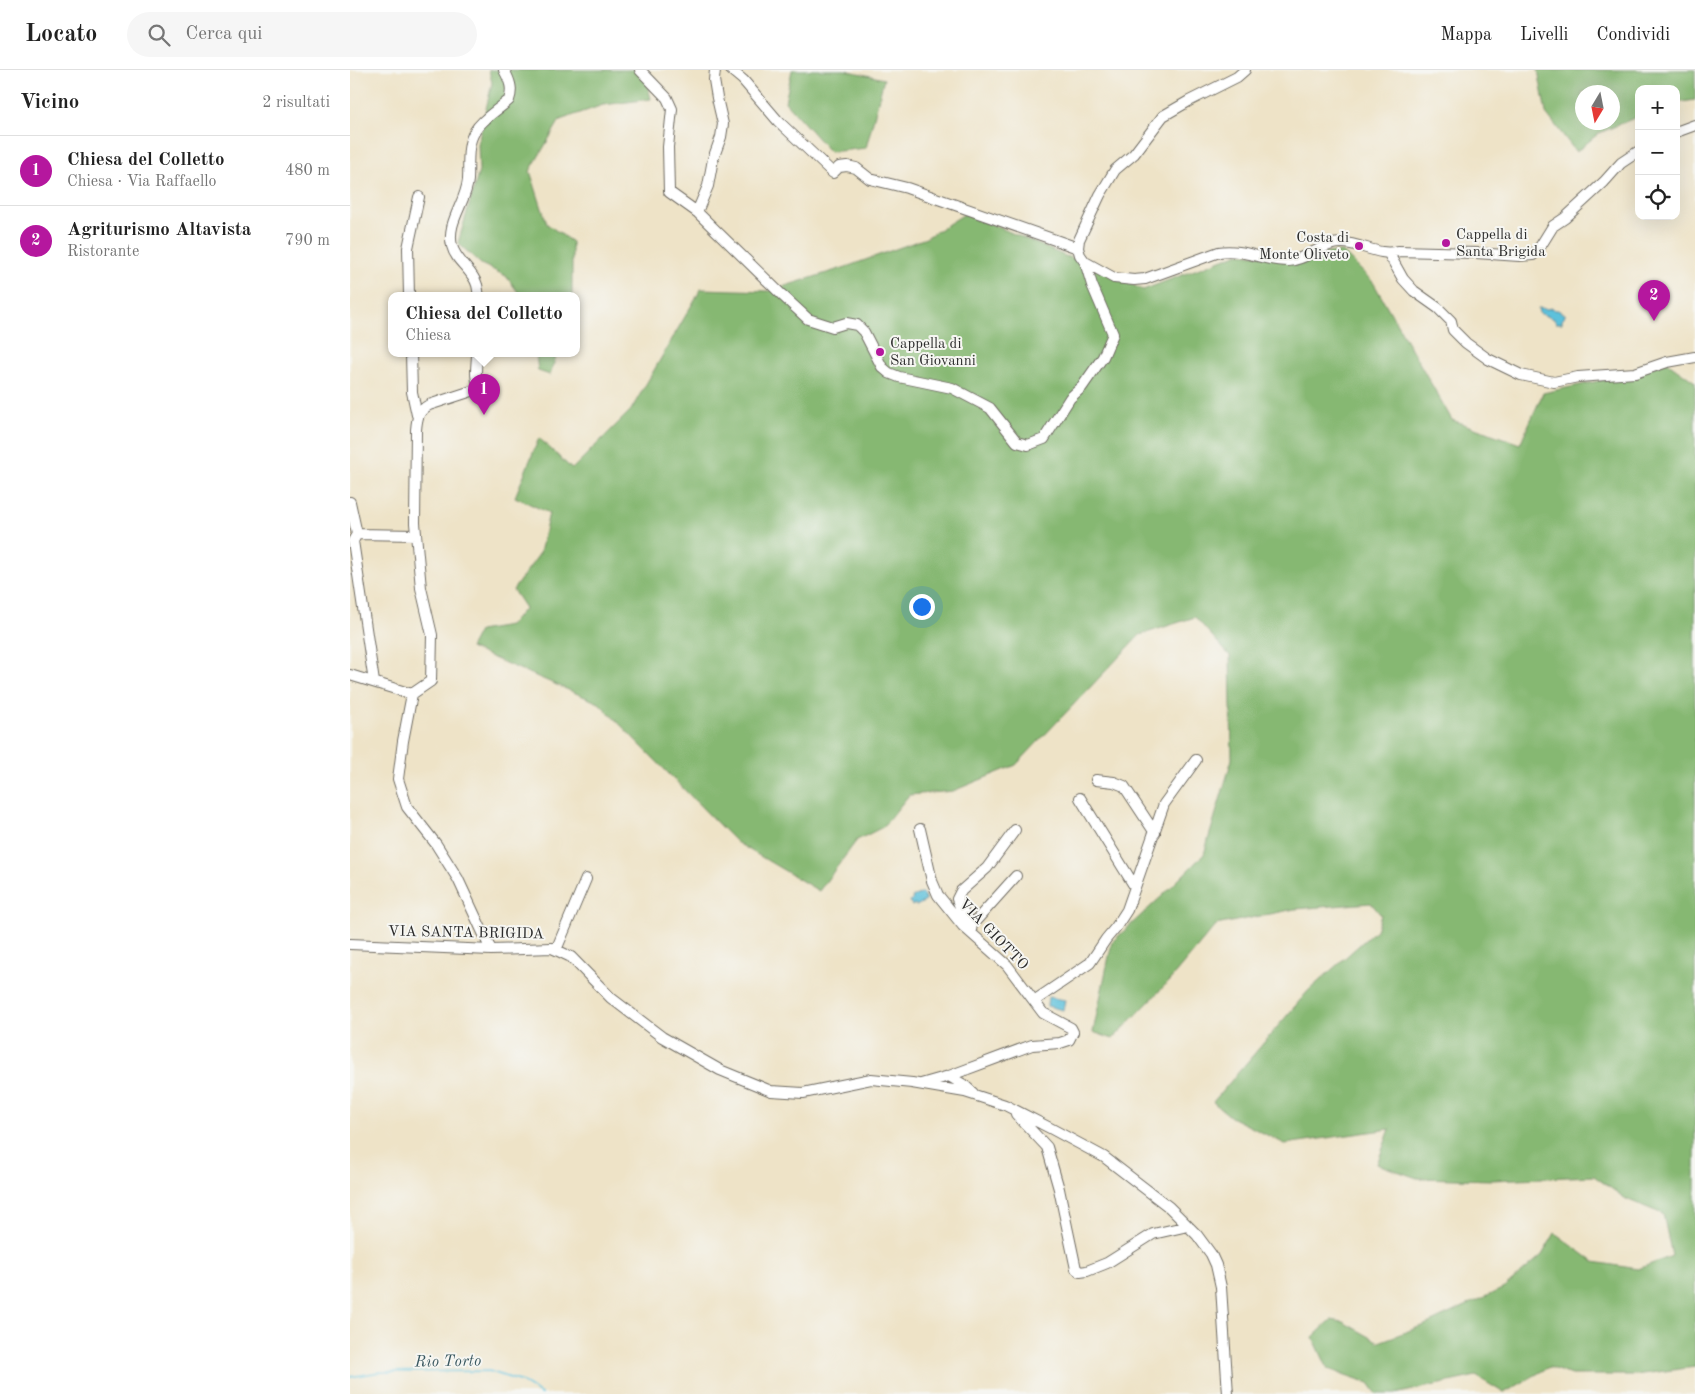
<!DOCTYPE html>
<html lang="it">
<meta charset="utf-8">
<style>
:root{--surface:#fff;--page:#f6f6f6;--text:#222;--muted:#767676;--line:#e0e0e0;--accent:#b5179e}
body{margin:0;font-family:"Old Standard TT",serif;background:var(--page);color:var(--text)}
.controls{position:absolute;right:15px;top:15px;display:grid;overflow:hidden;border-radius:10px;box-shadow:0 5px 20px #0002}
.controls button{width:45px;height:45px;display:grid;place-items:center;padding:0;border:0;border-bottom:1px solid var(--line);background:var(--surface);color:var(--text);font:25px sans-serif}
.compass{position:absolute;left:1225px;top:15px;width:45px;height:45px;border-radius:50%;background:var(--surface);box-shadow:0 5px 20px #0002;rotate:190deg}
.you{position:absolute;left:571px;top:536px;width:18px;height:18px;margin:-12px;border:4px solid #fff;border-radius:50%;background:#1a73e8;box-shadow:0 0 0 8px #1a73e833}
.badge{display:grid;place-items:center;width:32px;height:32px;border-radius:50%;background:var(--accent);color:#fff;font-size:16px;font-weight:700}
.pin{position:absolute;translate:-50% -41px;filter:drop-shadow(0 1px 2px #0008)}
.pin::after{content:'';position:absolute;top:26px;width:18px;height:15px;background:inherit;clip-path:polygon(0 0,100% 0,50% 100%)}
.popup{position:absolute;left:38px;top:222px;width:192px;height:65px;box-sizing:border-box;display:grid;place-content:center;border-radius:10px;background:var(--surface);filter:drop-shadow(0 1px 4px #0005);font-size:16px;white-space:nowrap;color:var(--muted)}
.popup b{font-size:19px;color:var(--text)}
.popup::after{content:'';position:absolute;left:50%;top:100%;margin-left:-10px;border:10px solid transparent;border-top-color:var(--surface)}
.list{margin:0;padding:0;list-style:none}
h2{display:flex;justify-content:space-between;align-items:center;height:65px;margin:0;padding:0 20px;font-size:21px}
h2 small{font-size:16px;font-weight:400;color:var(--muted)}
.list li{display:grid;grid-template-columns:32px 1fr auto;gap:15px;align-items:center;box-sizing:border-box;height:70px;padding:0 20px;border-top:1px solid var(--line)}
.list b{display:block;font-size:19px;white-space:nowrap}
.list p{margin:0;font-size:16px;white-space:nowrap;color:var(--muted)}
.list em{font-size:16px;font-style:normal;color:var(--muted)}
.icon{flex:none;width:28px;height:28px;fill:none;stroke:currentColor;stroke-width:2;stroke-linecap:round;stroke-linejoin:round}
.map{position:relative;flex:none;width:1345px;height:1324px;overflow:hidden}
header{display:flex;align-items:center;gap:30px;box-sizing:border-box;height:70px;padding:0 25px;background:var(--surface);border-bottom:1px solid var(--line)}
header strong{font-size:24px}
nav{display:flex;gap:28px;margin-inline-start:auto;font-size:18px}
.search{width:350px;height:45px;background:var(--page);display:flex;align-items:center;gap:12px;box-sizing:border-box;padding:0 18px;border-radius:28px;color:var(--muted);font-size:19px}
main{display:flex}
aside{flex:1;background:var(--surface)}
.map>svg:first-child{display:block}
.forest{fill:#86b872;stroke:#58724e;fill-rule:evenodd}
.water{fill:#5dc1db;stroke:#447683}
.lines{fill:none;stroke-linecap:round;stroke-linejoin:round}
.stream{stroke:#5dc1db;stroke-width:2}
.minor-casing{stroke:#6f6b62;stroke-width:12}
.minor{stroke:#fff;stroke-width:10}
.poi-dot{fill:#b5179e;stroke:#f6f6f2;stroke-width:2}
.labels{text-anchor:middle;stroke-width:4;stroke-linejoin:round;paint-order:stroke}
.poi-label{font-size:15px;fill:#2b2b2b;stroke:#f6f6f2;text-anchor:start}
.street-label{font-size:15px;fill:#2b2b2b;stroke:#f6f6f2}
.water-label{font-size:16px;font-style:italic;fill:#3a5860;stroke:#f6f6f2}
</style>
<header>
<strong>Locato</strong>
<div class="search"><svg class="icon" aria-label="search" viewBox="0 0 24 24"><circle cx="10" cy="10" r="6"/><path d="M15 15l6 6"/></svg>Cerca qui</div>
<nav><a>Mappa</a><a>Livelli</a><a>Condividi</a></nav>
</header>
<main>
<aside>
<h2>Vicino<small>2 risultati</small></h2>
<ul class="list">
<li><span class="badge">1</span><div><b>Chiesa del Colletto</b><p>Chiesa · Via Raffaello</p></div><em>480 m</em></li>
<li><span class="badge">2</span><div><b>Agriturismo Altavista</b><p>Ristorante</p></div><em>790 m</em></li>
</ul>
</aside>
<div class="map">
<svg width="1345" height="1324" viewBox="0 0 1345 1324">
<rect width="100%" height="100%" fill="#f6f6f2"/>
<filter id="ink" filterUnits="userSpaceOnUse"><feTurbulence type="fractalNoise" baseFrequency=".02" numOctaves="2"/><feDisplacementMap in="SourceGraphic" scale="10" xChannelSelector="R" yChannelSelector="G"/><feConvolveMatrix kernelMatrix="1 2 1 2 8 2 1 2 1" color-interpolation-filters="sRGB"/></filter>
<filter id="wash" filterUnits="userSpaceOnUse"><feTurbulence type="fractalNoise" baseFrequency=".0096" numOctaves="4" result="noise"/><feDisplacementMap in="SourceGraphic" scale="20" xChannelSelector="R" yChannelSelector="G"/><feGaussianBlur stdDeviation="1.12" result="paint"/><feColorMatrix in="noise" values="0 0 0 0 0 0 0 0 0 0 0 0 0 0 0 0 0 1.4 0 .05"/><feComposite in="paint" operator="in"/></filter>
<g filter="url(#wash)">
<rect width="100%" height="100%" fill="#eee3c7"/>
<path class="forest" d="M 139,0 L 294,0 L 301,29 L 253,35 L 210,50 L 180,101 L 197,154 L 222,172 L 222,226 L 171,226 L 156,206 L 131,194 L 108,173 L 129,101 L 128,73 L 142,13 Z
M 442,0 L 495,0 L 534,9 L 516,78 L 480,82 L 435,32 Z
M 1188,0 L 1345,0 L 1345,30 L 1326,33 L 1326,19 L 1289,19 L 1289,46 L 1249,63 L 1226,82 L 1196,43 ZM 1232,22 L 1262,22 L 1262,52 L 1232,52 Z
M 616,143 L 715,186 L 735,192 L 793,220 L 889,183 L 940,188 L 967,183 L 993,182 L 1023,212 L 1102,350 L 1170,374 L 1193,323 L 1285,303 L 1317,292 L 1345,312 L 1345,1297 L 1285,1305 L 1221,1305 L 1199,1297 L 1154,1323 L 1126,1306 L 1045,1324 L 1027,1324 L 1019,1313 L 978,1299 L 963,1267 L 981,1250 L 993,1252 L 1029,1272 L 1077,1254 L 1154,1218 L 1192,1185 L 1205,1163 L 1244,1192 L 1288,1199 L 1322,1186 L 1313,1144 L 1276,1129 L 1244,1106 L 1141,1110 L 1067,1108 L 1027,1094 L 1040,1059 L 935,1074 L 881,1047 L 863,1032 L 958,921 L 1026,860 L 1031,845 L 1021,833 L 945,839 L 866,855 L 819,911 L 763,969 L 743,962 L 762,872 L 811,827 L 854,784 L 882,689 L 880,586 L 845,547 L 790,565 L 666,695 L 603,721 L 559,725 L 533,757 L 507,770 L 469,821 L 386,772 L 249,633 L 120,578 L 129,561 L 159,556 L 175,538 L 163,520 L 190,483 L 199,443 L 165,427 L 189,368 L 222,399 L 281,340 L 351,219 L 419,221 L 496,197 L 576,168 Z
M 186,284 L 207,284 L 200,305 L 188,301 Z"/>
<path class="water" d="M 1188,238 L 1196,239 L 1203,238 L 1205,240 L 1208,240 L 1215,245 L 1214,248 L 1212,250 L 1212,253 L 1206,253 L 1204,249 L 1189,243 Z
M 572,823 L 576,831 L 566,836 L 565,834 L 562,836 L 560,831 L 563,829 L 562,827 Z
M 698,927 L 715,930 L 713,940 L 697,936 Z"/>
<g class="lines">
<path class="stream" d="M 0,1307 L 30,1302 L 139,1301 L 172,1312 L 191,1324"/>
</g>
</g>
<g filter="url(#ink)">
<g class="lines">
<g class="minor-casing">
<path id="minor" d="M 290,0 L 317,28 L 322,39 L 318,77 L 319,122 L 347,142 L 432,225 L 458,249 L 483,257 L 496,253 L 507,255 L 514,262 L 532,297 L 539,303 L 549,307 L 602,318 L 640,338 L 667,372 L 678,375 L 694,369 L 720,328 L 732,317 L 753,287 L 763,264 L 742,215 L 735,192
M 381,0 L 393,10 L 428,51 L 483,103 L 489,97 L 497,96 L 506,98 L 520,109 L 557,118 L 728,178
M 895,0 L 887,7 L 839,31 L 813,46 L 784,84 L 765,100 L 750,125 L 729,170 L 728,178 L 730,185 L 735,192 L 764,208 L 784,210 L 795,209 L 869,182 C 893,178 914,191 938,191 C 957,190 973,172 992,173 C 1012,173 1029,187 1048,181 L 1126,183 L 1169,186 L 1183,185 L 1190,177 L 1203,156 L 1215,148 L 1254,112 L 1271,93 L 1289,81
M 1326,62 L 1345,55
M 347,142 L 358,116 L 363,89 L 371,67 L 373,54 L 367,28 L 364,10 L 365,0
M 1039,184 L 1053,209 L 1064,221 L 1088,238 L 1101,251 L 1103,260 L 1116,273 L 1138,289 L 1171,305 L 1204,312 L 1228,307 L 1285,303 L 1317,292 L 1345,287
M 59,226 L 58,178 L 69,127
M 129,226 C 128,223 128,218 127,215 C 123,200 106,192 102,176 C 96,152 116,133 118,110 C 119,94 116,75 125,61 C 133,48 147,41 159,30 C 163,19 160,11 154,0
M 61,284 L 62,322 L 67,345
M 127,284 C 127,295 123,309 131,318 L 79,335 C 68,341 67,348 66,360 L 65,453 L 71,518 L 82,565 L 81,611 L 62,624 L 53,671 L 48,709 L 57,737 L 86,774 L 108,809 L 141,880
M 0,432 L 7,464
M 0,605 L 62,624
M 24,612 L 3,471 L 7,464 L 66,465
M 746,710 L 764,712 L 774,716 L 805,763
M 730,728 L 785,817
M 570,759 L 582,811 L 588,825 L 613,856 L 657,895 L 684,931
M 622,855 L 610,837 L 607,829 L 611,821 L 637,798 L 665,760
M 621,860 L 622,855 L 666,806
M 0,874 L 141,880 L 202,878 L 221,887 L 261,928 L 312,967 L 370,1000 L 421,1021 L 453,1023 L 521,1009 L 562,1013 L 615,1022 L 655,1035 L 700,1058 L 754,1087 L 819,1137 L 847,1165 L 861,1184 L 866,1195 L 871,1217 L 878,1324
M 206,880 L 236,809
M 599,1006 L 614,1015 L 623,1023
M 571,1014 L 599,1006 L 682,975 L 710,973 L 719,970 L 723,962 L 721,958 L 693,943 L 684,931 L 740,893 L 756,869 L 766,857 L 777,840 L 814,734 L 846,690
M 666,1044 L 697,1077 L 709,1119 L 726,1199 L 730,1202 L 737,1201 L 757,1193 L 803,1164 L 838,1156"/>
</g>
<use href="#minor" class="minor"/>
</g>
</g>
<g class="poi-dot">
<circle cx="1096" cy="173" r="5"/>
<circle cx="1009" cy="176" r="5"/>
<circle cx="530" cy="282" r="5"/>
</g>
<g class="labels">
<g class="poi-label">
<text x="1106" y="169">Cappella di<tspan x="1106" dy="17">Santa Brigida</tspan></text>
<text x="999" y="172" text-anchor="end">Costa di<tspan x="999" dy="17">Monte Oliveto</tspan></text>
<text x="540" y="278">Cappella di<tspan x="540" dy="17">San Giovanni</tspan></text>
</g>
<g class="street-label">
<text transform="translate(116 862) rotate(1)" y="5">VIA SANTA BRIGIDA</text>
<text transform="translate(644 864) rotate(46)" y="5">VIA GIOTTO</text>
</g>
<g class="water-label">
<text transform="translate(98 1290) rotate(-1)" y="6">Rio Torto</text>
</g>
</g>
</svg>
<div class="controls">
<button>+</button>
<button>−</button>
<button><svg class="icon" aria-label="locate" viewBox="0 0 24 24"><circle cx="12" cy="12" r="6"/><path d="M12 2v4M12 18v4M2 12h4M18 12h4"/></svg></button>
</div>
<svg class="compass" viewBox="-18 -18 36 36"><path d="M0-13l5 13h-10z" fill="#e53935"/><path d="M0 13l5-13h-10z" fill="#767676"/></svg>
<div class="you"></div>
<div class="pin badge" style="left:134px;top:345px">1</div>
<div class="popup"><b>Chiesa del Colletto</b>Chiesa</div>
<div class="pin badge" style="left:1304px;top:251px">2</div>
</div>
</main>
